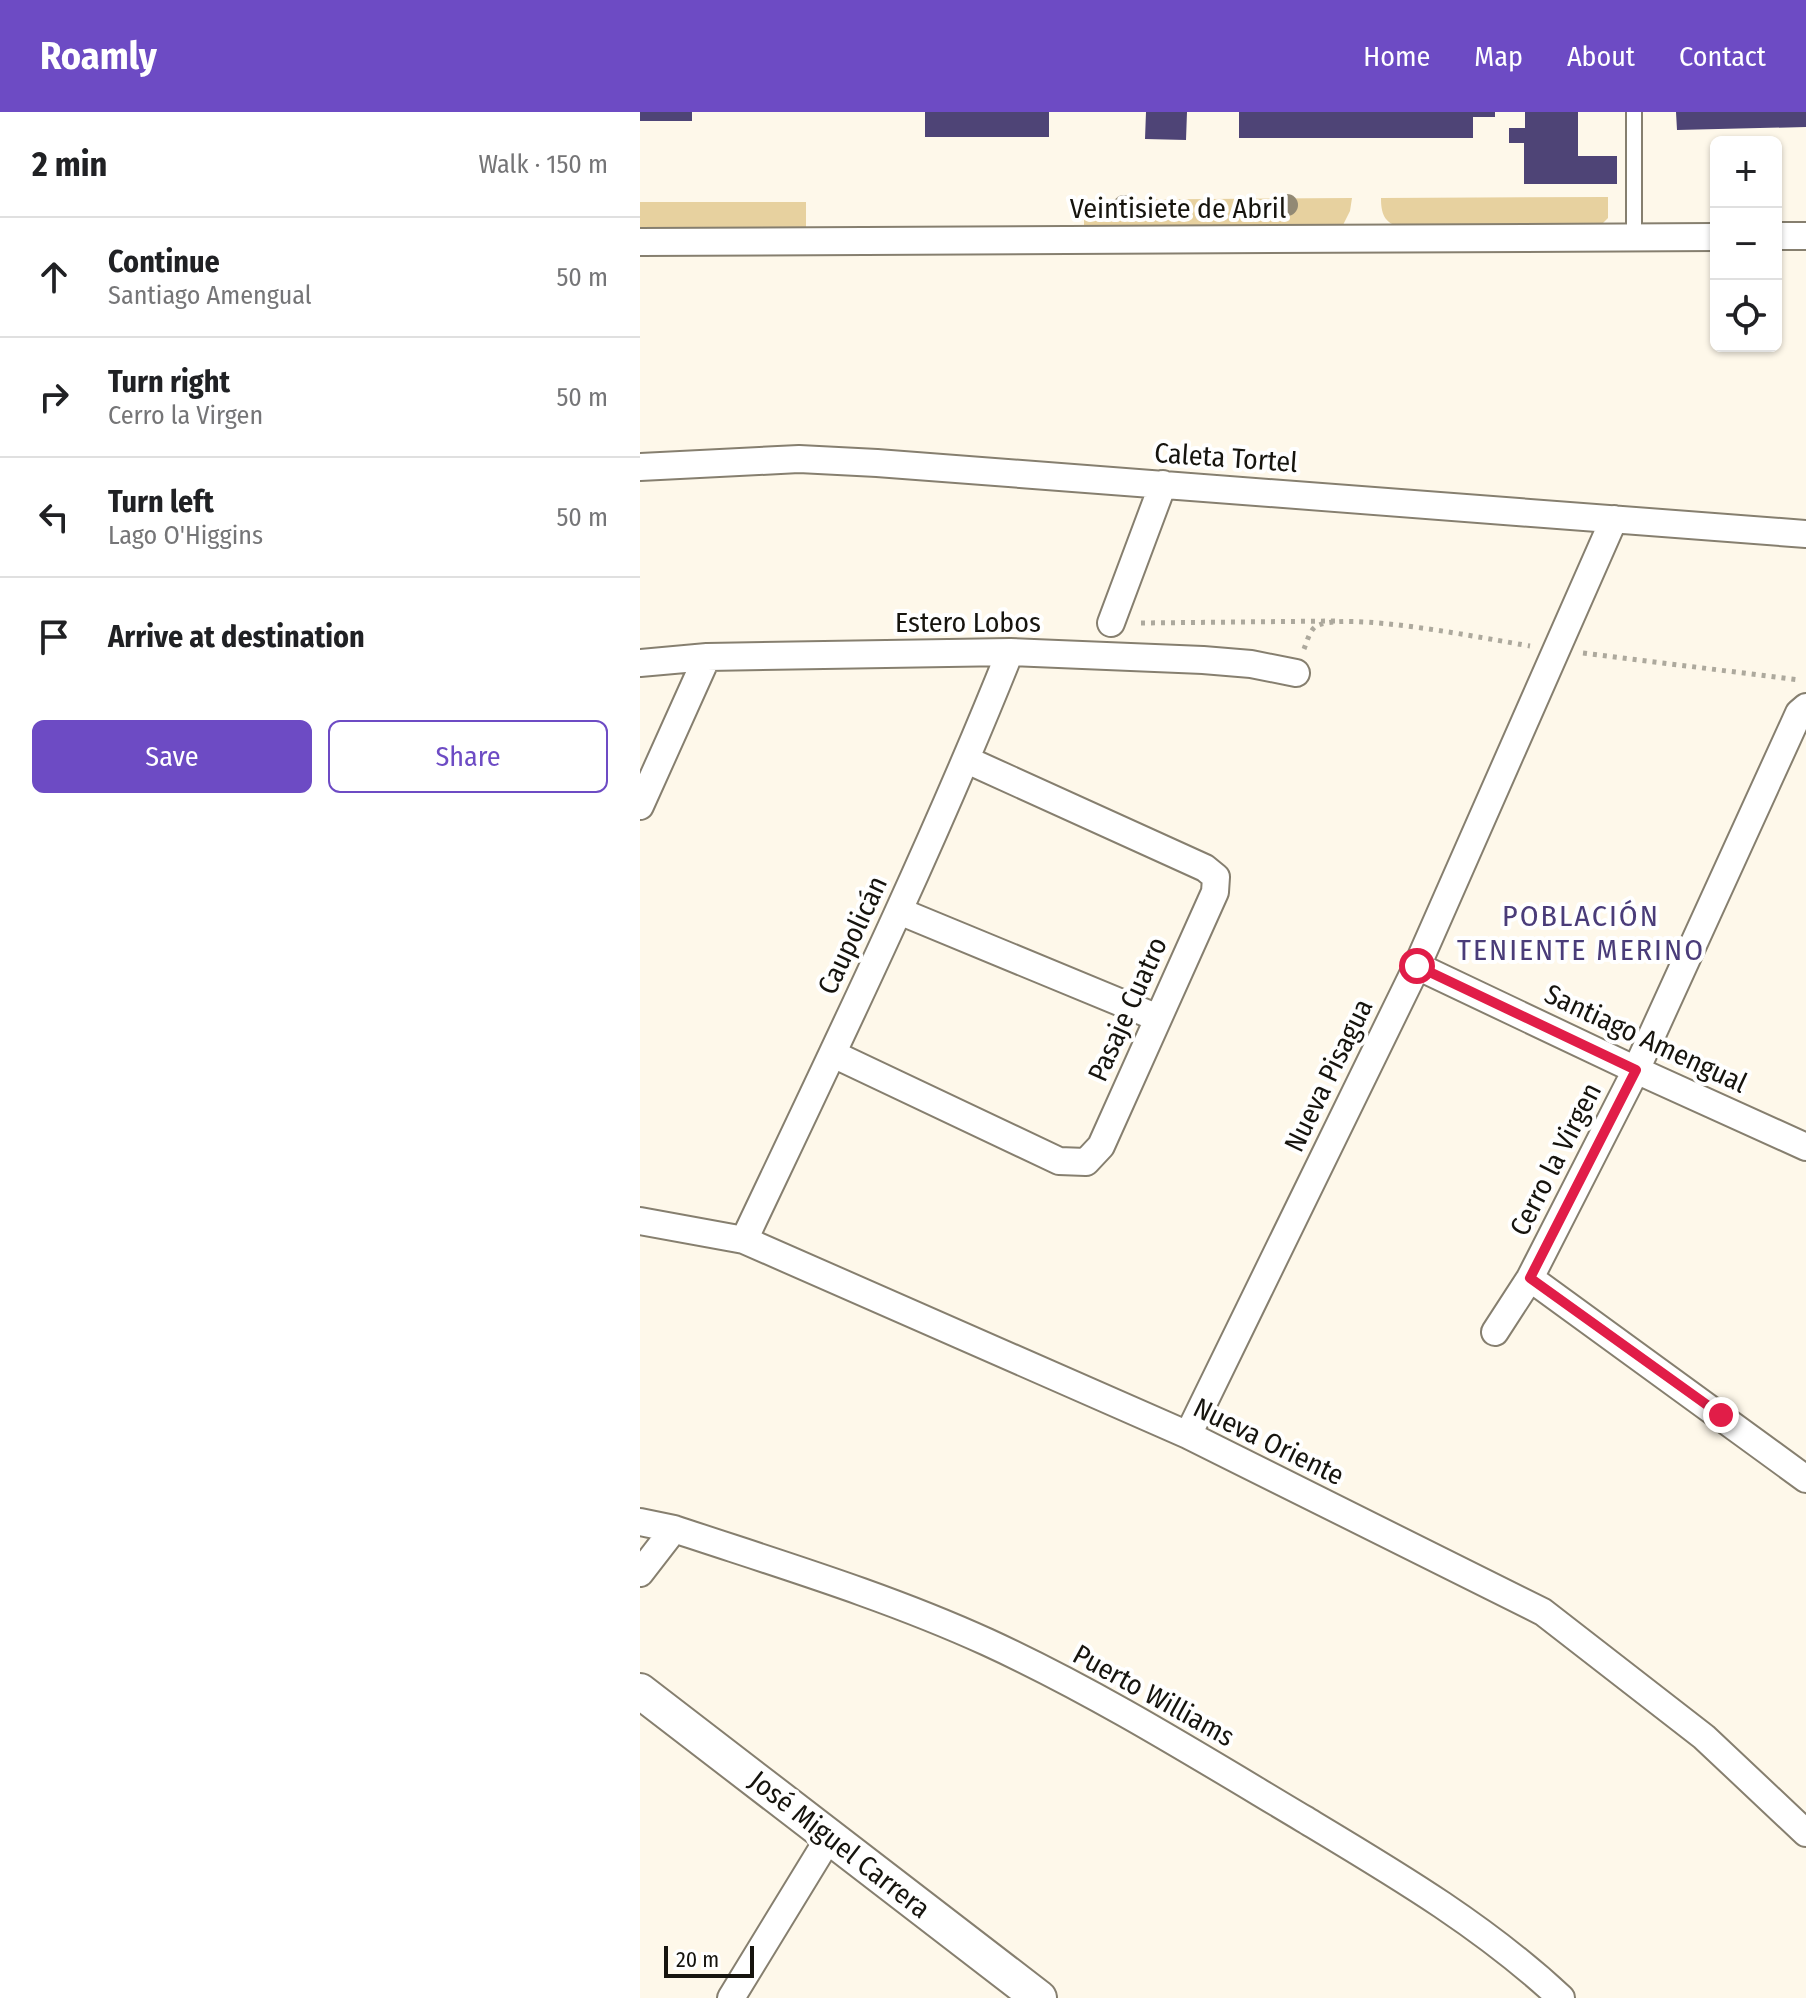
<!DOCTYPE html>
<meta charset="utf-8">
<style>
:root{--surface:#fff;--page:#f2f2f2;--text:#202124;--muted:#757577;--line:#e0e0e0;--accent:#6d4bc4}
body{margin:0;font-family:"Fira Sans Condensed",sans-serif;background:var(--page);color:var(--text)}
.controls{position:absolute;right:24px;top:24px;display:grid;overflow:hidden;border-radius:12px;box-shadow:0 2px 6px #0004}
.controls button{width:72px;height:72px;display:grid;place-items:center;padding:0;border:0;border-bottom:2px solid var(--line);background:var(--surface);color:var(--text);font:40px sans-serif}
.scale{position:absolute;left:24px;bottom:20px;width:90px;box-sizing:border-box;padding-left:8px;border:4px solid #16140e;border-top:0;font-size:22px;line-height:28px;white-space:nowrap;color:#16140e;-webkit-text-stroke:6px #fff;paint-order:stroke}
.stop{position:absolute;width:24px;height:24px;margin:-18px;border:6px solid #e11d48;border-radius:50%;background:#fff}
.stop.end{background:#e11d48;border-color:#fff;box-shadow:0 2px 8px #0008}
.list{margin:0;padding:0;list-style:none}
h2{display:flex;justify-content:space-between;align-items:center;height:104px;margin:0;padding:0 32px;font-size:34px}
h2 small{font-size:26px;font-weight:400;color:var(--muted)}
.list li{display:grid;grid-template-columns:52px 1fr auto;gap:24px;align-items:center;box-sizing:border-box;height:120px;padding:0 32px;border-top:2px solid var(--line)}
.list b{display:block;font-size:30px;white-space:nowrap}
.list p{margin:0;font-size:26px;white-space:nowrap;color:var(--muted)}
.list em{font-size:26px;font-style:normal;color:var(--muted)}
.actions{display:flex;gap:16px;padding:24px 32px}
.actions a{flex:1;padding:18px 0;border:2px solid var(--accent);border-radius:12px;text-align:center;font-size:28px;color:var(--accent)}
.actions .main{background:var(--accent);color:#fff}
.icon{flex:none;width:44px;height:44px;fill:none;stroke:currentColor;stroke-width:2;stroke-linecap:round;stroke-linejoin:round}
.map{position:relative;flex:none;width:1166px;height:1886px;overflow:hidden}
header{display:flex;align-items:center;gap:48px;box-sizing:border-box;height:112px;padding:0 40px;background:var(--accent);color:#fff}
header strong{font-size:38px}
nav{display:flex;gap:44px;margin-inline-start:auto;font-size:28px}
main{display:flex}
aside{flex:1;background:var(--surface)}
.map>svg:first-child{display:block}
.green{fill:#e7d19f}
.building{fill:#4e4476}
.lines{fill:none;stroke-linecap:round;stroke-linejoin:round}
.service-casing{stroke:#867f6f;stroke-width:18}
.minor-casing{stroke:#867f6f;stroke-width:30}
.tertiary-casing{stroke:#867f6f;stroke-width:38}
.path{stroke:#ada99d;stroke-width:5;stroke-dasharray:4 6;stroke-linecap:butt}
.service{stroke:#fff;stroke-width:14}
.minor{stroke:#fff;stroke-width:26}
.tertiary{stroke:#fff;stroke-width:34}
.tree{fill:#928974}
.route{stroke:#e11d48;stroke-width:10}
.labels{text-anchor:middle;stroke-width:8;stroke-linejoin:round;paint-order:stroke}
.street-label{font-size:28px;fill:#16140e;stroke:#fff}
.neighbourhood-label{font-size:30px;letter-spacing:2px;fill:#4a3c79;stroke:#fff}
</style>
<header>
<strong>Roamly</strong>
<nav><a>Home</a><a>Map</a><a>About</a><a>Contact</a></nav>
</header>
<main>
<aside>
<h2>2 min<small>Walk · 150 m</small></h2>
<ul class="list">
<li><svg class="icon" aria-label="ahead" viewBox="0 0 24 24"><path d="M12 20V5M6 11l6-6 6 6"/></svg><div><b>Continue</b><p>Santiago Amengual</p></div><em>50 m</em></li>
<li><svg class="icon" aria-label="right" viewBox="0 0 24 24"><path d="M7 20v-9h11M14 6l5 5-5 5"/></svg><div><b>Turn right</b><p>Cerro la Virgen</p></div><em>50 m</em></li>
<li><svg class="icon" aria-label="left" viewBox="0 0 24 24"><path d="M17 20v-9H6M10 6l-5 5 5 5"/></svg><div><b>Turn left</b><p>Lago O'Higgins</p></div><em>50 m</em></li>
<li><svg class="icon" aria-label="arrive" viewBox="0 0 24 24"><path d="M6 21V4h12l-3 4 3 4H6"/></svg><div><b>Arrive at destination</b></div></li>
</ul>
<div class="actions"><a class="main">Save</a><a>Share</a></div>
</aside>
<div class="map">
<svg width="1166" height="1886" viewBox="0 0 1166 1886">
<rect width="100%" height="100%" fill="#fef8ea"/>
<path class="green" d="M 968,85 L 968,106 L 960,114 L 760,115 C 744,111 741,101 741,86 Z
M 712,86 L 710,99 L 702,115 L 444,117 L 444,88 Z
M 0,90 L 166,90 L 166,118 L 0,119 Z"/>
<path class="building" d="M 0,0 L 52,0 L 52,9 L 0,9 Z
M 285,0 L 409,0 L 409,25 L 285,25 Z
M 506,0 L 547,0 L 546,28 L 505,27 Z
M 599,0 L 855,0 L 855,5 L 833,5 L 833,26 L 599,26 Z
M 885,0 L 938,0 L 938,44 L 977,44 L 977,72 L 884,72 L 884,31 L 869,31 L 869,16 L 885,16 Z
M 1036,0 L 1166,0 L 1166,15 L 1037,18 Z"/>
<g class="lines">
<g class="service-casing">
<path id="service" d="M 994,125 L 994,0"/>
</g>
<g class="minor-casing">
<path id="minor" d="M 1136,124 L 1166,124
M 0,130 L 1076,125
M 0,355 L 159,347 L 237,351 L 1166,422
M 471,511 L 523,372
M 0,551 L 67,545 L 370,540 L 563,548 L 611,552 L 656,561
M 0,694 L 67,545
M 259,799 L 518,906
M 777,854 L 996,958 L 1166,1035
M 193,942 L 419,1049 L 446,1050 L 461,1034 L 575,780 L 576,765 L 565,756 L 327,648
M 0,1109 L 104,1128 L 548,1323 L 903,1500 L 1064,1625 L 1166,1721
M 104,1128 C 196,934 290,740 370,540
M 890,1166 L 1166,1367
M 855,1220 L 890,1166 L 996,958 L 1159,601 L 1166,595
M 548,1323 L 777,854 L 974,407
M 0,1410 L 34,1417
M 0,1461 L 34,1417 C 139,1452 246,1484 347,1530 C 456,1580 560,1645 664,1707 C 754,1761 844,1814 921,1886
M 91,1886 L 190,1724"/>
</g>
<g class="tertiary-casing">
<path id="tertiary" d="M 0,1579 L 399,1886"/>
</g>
<path class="path" d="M 501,511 L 695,509
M 664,537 C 667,530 669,520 675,515 C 700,497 853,528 890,534
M 943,541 L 1159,568"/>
<use href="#service" class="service"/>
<use href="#minor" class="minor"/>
<use href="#tertiary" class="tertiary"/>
</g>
<g class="tree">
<circle cx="647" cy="93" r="11"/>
<circle cx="484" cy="94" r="11"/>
</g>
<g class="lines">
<path class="route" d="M 777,854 L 996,958 L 890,1166 L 1081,1303"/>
</g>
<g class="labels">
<g class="street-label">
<text x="538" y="106">Veintisiete de Abril</text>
<text transform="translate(586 345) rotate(4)" y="10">Caleta Tortel</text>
<text x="328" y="520">Estero Lobos</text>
<text transform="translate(212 823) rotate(-65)" y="10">Caupolicán</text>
<text transform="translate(487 897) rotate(-66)" y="10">Pasaje Cuatro</text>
<text transform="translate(1006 926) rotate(25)" y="10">Santiago Amengual</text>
<text transform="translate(688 963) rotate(-64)" y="10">Nueva Pisagua</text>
<text transform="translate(915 1047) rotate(-63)" y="10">Cerro la Virgen</text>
<text transform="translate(629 1329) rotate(26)" y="10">Nueva Oriente</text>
<text transform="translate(514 1583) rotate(29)" y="10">Puerto Williams</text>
<text transform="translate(200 1732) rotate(38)" y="10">José Miguel Carrera</text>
</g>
<g class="neighbourhood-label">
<text x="941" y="814">POBLACIÓN<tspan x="941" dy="34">TENIENTE MERINO</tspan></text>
</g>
</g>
</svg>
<div class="controls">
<button>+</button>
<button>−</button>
<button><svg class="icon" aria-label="locate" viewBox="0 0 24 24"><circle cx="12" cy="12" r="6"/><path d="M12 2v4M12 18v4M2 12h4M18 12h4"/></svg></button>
</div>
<div class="scale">20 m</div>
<div class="stop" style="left:777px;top:854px"></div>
<div class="stop end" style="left:1081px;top:1303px"></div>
</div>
</main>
